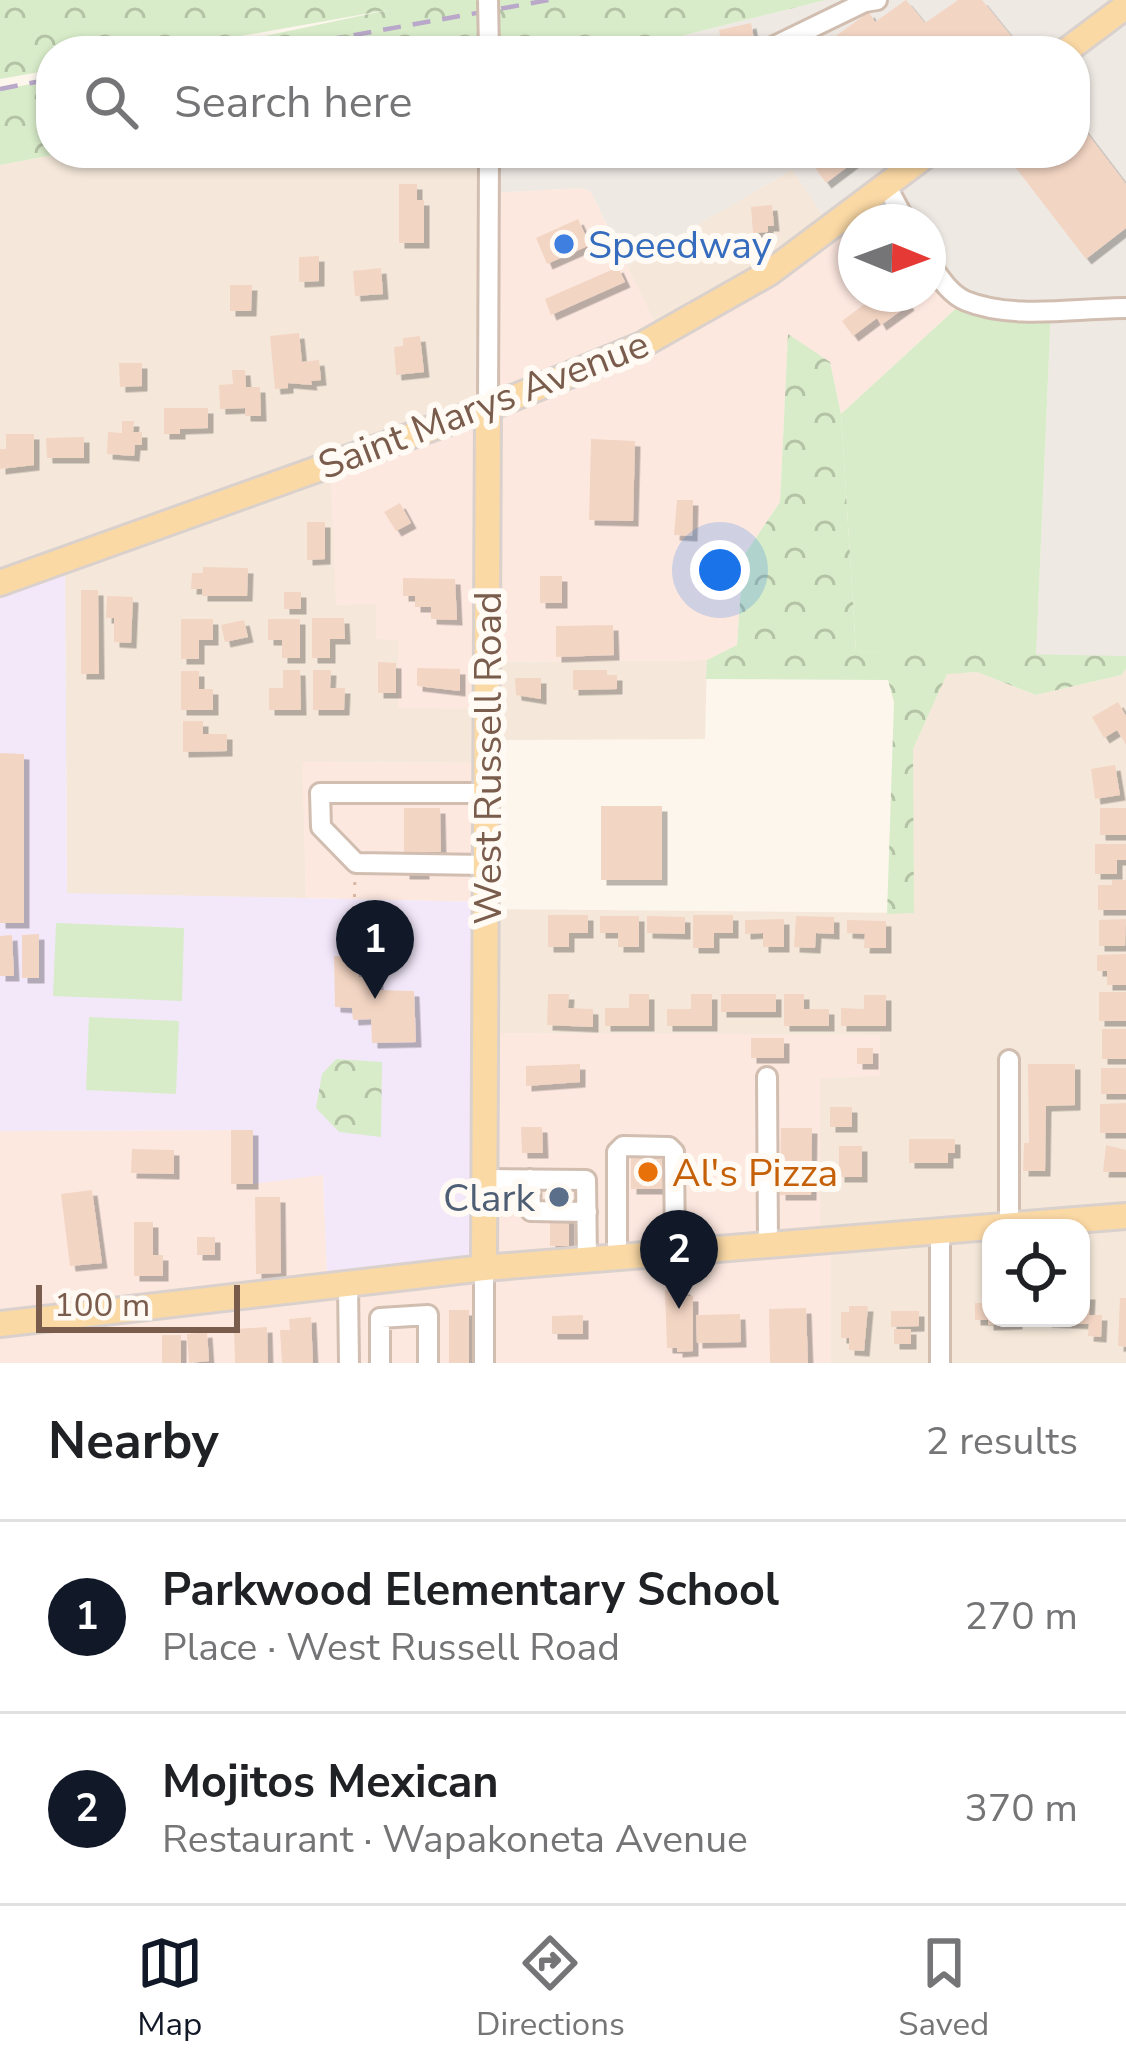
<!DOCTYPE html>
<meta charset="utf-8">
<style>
:root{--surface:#fff;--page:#f6f6f6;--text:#202124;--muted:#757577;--line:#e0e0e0;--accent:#111827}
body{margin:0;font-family:"Nunito Sans",sans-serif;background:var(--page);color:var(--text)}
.controls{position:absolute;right:36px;bottom:36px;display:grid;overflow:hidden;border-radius:24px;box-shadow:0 3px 9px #0004}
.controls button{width:108px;height:108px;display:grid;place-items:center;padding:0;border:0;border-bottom:3px solid var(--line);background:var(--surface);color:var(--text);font:60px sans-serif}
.compass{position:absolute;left:838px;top:204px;width:108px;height:108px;border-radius:50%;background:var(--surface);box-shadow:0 3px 9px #0004;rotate:91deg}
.scale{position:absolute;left:36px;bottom:30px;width:204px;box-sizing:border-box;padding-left:12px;border:6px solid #7a5c4d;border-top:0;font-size:33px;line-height:42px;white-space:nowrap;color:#7a5c4d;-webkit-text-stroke:9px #fffaf3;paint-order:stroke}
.you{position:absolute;left:720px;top:570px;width:42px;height:42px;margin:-30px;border:9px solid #fff;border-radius:50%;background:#1a73e8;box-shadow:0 0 0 18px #1a73e833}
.badge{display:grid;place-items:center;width:78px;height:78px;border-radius:50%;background:var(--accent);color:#fff;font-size:39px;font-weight:700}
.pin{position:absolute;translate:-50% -99px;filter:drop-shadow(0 3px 6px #0008)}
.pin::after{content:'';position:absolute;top:63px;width:42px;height:36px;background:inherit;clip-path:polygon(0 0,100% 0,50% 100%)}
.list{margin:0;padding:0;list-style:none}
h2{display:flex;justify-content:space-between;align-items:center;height:156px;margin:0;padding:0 48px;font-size:51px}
h2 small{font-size:39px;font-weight:400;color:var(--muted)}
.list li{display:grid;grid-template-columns:78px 1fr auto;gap:36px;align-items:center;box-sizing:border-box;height:192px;padding:0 48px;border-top:3px solid var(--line)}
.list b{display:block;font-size:45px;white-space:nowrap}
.list p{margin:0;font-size:39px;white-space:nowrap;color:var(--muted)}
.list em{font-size:39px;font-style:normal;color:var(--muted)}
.icon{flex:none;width:66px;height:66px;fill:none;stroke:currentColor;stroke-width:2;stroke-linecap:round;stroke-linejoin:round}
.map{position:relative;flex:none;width:1126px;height:1363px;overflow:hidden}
.search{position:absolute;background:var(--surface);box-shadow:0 3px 9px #0004;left:36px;right:36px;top:36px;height:132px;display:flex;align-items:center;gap:30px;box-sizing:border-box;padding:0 42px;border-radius:48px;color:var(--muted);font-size:45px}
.sheet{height:540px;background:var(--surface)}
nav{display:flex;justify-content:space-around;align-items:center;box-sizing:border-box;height:168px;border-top:3px solid var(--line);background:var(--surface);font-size:33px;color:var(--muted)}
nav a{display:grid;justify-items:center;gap:6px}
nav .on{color:var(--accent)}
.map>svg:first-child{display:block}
.residential{fill:#f5e8da;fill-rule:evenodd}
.commercial{fill:#fde8e0}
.industrial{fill:#efe9e4}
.education{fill:#f3e8fa}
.grass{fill:#d8ecc9}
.forest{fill:url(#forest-crowns)}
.building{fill:#f3d5c3;filter:url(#shadow)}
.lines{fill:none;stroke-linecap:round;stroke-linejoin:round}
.minor-casing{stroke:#d1beb0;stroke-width:24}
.major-casing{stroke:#dad1cd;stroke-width:30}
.path{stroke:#d9b8a5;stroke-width:3;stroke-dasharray:3 9;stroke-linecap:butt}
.minor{stroke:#fff;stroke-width:18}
.major{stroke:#fbd9a5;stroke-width:24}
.rail{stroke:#b9a8c9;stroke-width:4.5;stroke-dasharray:18 12;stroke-linecap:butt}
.minor-bridge-casing{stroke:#d1beb0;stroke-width:24;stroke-linecap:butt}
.minor-bridge{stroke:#fff;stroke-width:18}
.shop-dot{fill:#3f7fe0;stroke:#fffaf3;stroke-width:4.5}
.food-dot{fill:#e8710a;stroke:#fffaf3;stroke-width:4.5}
.service-dot{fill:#5c6f8a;stroke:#fffaf3;stroke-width:4.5}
.labels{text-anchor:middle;stroke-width:12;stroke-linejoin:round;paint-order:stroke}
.shop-label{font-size:39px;fill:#366cbe;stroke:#fffaf3;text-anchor:start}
.street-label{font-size:39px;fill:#7a5c4d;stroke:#fffaf3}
.food-label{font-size:39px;fill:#c56008;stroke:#fffaf3;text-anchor:start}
.service-label{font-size:39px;fill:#4e5e75;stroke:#fffaf3;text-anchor:end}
</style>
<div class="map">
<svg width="1126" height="1363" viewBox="0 0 1126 1363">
<defs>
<pattern id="forest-crowns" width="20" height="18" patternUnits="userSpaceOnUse" patternTransform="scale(3)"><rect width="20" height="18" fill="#d8ecc9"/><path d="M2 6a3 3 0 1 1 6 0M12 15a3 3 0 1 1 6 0" fill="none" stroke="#b4c2a5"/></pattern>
<filter id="shadow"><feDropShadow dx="5.5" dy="5.5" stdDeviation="0" flood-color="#0004"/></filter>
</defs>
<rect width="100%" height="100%" fill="#fdf6ec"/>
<path class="residential" d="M 64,153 L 489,153 L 488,408 L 336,604 L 376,604 L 398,640 L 486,662 L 707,660 L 705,739 L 488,740 L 487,763 L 303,762 L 306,898 L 67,894 L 65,561 L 0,583 L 0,165 Z
M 792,170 L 830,225 L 661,336 L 627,266 Z
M 1126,669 L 1126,1363 L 831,1363 L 831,1241 L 820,1241 L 820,1078 L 487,1033 L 487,909 L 913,913 L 913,749 L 947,673 L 977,672 L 1036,695 L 1121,675 ZM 991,1228 L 1081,1228 L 1081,1318 L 991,1318 Z"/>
<path class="commercial" d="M 886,185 L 906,222 L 856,222 L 856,294 L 928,294 L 928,261 L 964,301 L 841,414 L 830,362 L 788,335 L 780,502 L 743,557 L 737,645 L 707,660 L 487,662 L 487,709 L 398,708 L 398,640 L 376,639 L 376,604 L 336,605 L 330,464 L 488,408 L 489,193 L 581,188 L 591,192 L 661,335 Z
M 302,762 L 487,763 L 487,902 L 306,898 Z
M 486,1033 L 880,1035 L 880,1076 L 820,1078 L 820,1240 L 831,1240 L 831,1363 L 0,1363 L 0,1131 L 253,1130 L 323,1175 L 327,1271 Z"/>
<path class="industrial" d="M 826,0 L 1126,0 L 1126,656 L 1036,657 L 1051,309 L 964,301 L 928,261 L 928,222 L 906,222 L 886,185 L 830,225 L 792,170 L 627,266 L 591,192 L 581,188 L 489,193 L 489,153 L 1075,153 L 1075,51 L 620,51 Z"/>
<path class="education" d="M 65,560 L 67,893 L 487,902 L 484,1268 L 348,1285 L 327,1272 L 323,1175 L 253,1184 L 253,1130 L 0,1131 L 0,583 Z"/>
<path class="grass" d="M 964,301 L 1051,309 L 1036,657 L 856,651 L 841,414 Z
M 56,923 L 184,928 L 182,1001 L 53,996 Z
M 89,1017 L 179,1021 L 176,1094 L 86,1090 Z"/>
<path class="forest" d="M 0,0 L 826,0 L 620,51 L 194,51 L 393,9 L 156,51 L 51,51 L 51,70 L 0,79 Z
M 51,80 L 51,153 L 64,153 L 0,165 L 0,90 Z
M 788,334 L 830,362 L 841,414 L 856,651 L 1126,656 L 1126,669 L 1121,675 L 1036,695 L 977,672 L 947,674 L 913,749 L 914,913 L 887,914 L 894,702 L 888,680 L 706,679 L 707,660 L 737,645 L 743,557 L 780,502 Z
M 336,1059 L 382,1062 L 381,1137 L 339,1132 L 316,1108 L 322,1074 Z"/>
<path class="building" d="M 906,0 L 925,23 L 958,0 L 982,0 L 1012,37 L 993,51 L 815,51 L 869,12 L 875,22 Z
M 751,23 L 754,39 L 722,45 L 719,30 Z
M 1075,117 L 1126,184 L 1126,228 L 1086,259 L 1009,159 L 1017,153 L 1075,153 Z
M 817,153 L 866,153 L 826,183 L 816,169 Z
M 399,184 L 417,184 L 417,200 L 424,200 L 424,243 L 399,243 Z
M 772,205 L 774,226 L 768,226 L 768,232 L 753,233 L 751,207 Z
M 578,219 L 590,245 L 547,264 L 536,238 Z
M 319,256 L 319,281 L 299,282 L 299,257 Z
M 618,267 L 625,282 L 551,315 L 545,299 Z
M 381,268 L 383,294 L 355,296 L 353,271 Z
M 230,285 L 252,285 L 251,311 L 230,311 Z
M 871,294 L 901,294 L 909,305 L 881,325 L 877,318 L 853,336 L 842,321 L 866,303 L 864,300 Z
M 299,333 L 302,362 L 319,360 L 321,380 L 311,381 L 312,385 L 288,383 L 288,388 L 275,389 L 270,336 Z
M 420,336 L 424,372 L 396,375 L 394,347 L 403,346 L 403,338 Z
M 119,363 L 142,363 L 142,386 L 120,387 Z
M 232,370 L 245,370 L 246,387 L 260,387 L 261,416 L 245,416 L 245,408 L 220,409 L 219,385 L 233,384 Z
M 164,408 L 208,408 L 208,428 L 180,429 L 180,434 L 164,434 Z
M 122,421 L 134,421 L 133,432 L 142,432 L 142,445 L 135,445 L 134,456 L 107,454 L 108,432 L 122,433 Z
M 6,434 L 34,434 L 34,465 L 0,469 L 0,449 L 6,449 Z
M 84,437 L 84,458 L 47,458 L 46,438 Z
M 591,439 L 635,441 L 633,521 L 589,520 Z
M 677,500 L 693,500 L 692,536 L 674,535 Z
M 400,503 L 411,523 L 396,531 L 384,512 Z
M 307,522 L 325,522 L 325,559 L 307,560 Z
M 203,567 L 248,568 L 247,596 L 202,596 L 202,589 L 191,589 L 192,573 L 203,573 Z
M 540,576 L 562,576 L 562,603 L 540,603 Z
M 403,578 L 455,579 L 457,620 L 431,619 L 431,607 L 415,607 L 415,596 L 403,596 Z
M 81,590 L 98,590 L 99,674 L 81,674 Z
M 284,592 L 301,592 L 301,609 L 284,609 Z
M 107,596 L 133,597 L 131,643 L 114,642 L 114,618 L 106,618 Z
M 312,618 L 344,618 L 345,639 L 330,639 L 330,658 L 312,658 Z
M 181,619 L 213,619 L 213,640 L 199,640 L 199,659 L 181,659 Z
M 268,619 L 300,619 L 300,658 L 282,658 L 282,640 L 268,640 Z
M 244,620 L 248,637 L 225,642 L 221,625 Z
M 613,625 L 614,655 L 556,657 L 556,626 Z
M 378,662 L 396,663 L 396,693 L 378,693 Z
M 417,668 L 460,669 L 460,691 L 417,686 Z
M 283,670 L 300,670 L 301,710 L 269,710 L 269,688 L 283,688 Z
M 313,670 L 331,670 L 330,688 L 345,688 L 344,710 L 313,710 Z
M 573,670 L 607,670 L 607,675 L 617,675 L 617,689 L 573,690 Z
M 181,671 L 199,671 L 199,689 L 213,689 L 213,710 L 181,710 Z
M 515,678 L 541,678 L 541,699 L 516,695 Z
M 1118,702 L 1126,716 L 1126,745 L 1117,730 L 1104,738 L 1092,717 Z
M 183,721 L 203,721 L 203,734 L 227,734 L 227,751 L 183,752 Z
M 0,753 L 24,754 L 24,923 L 0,923 Z
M 1115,765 L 1120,795 L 1095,799 L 1091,769 Z
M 601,806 L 662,806 L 662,880 L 601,880 Z
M 404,808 L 440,808 L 441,852 L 424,852 L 424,874 L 404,874 Z
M 1100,808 L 1126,808 L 1126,835 L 1100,835 Z
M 1095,844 L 1126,844 L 1126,860 L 1117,860 L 1117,874 L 1095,874 Z
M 1112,880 L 1126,880 L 1126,910 L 1098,910 L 1098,885 L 1112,885 Z
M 548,915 L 588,915 L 588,933 L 569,933 L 569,947 L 548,947 Z
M 693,915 L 733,915 L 733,933 L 714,933 L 714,948 L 693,948 Z
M 600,916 L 639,916 L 639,947 L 618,947 L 618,933 L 600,933 Z
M 647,916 L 685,917 L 685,934 L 647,933 Z
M 796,916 L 834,917 L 834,934 L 816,933 L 815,948 L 794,947 Z
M 784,919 L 784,947 L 763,947 L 763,933 L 745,934 L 745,920 Z
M 1126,919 L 1125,946 L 1099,946 L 1099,920 Z
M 847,920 L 886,921 L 886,948 L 864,948 L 865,934 L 847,933 Z
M 39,934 L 39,978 L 22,978 L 22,935 Z
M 12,935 L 14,976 L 0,976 L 0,936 Z
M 1126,954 L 1126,985 L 1107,985 L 1107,971 L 1097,971 L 1097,955 Z
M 334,956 L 359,957 L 359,977 L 378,978 L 378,990 L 414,991 L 416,1042 L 372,1043 L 371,1019 L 353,1020 L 352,1008 L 335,1007 Z
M 1099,992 L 1126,992 L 1126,1021 L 1099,1021 Z
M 548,994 L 569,994 L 568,1008 L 593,1009 L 593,1027 L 547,1025 Z
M 629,994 L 649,994 L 649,1026 L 605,1026 L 605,1008 L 629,1008 Z
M 691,994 L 712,994 L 712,1026 L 667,1026 L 667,1009 L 691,1009 Z
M 721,994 L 776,994 L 776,1012 L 721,1012 Z
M 784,994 L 804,994 L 804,1009 L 829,1009 L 829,1026 L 784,1026 Z
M 864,995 L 886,995 L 886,1026 L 841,1026 L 841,1008 L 864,1009 Z
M 1102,1029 L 1126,1029 L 1126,1059 L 1102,1059 Z
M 751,1038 L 784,1038 L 784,1058 L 751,1058 Z
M 857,1048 L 873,1048 L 873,1064 L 857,1064 Z
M 580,1064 L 580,1082 L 526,1086 L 526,1066 Z
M 1028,1064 L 1075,1064 L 1075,1105 L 1046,1106 L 1045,1171 L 1023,1171 L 1024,1143 L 1029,1143 Z
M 1101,1068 L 1126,1068 L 1126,1094 L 1101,1094 Z
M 1126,1103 L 1126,1133 L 1100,1133 L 1100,1104 Z
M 830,1107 L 852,1107 L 852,1127 L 830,1127 Z
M 521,1127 L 542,1127 L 543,1153 L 522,1153 Z
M 781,1128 L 812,1128 L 811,1195 L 780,1195 Z
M 231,1130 L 253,1130 L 253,1184 L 231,1184 Z
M 909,1139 L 955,1139 L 955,1153 L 948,1153 L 948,1163 L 909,1163 Z
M 1106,1145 L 1126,1150 L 1126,1172 L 1103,1172 Z
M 839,1146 L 862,1146 L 862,1177 L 839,1177 Z
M 132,1149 L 174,1150 L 174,1174 L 131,1173 Z
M 631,1156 L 665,1156 L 665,1189 L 631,1189 Z
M 92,1190 L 102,1263 L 70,1266 L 61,1194 Z
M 255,1197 L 280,1197 L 281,1273 L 256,1274 Z
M 569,1214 L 569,1246 L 550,1246 L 550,1215 Z
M 134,1222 L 153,1222 L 153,1255 L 163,1255 L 163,1276 L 134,1276 Z
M 197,1237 L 215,1237 L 215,1255 L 197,1255 Z
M 685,1289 L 685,1296 L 693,1296 L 693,1351 L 677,1352 L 677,1348 L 667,1348 L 665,1290 Z
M 1081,1294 L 1090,1294 L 1089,1315 L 1102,1315 L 1101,1337 L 1088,1336 L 1089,1324 L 1046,1322 L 1046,1318 L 1081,1318 Z
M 1120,1298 L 1126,1298 L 1126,1347 L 1118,1346 Z
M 975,1303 L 991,1303 L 991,1318 L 1017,1318 L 1017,1324 L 988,1325 L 988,1320 L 975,1320 Z
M 849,1306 L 868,1306 L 864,1351 L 849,1350 L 849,1338 L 841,1338 L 841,1312 L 849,1312 Z
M 806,1308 L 808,1363 L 770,1363 L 769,1309 Z
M 449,1310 L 469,1310 L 469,1363 L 449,1363 Z
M 891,1311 L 919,1311 L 919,1326 L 891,1327 Z
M 740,1314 L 741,1342 L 697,1343 L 696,1315 Z
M 583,1315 L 583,1334 L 552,1334 L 552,1316 Z
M 311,1317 L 313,1363 L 282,1363 L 280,1330 L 290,1330 L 289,1319 Z
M 267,1327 L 268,1363 L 235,1363 L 234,1329 Z
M 894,1329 L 911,1329 L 911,1344 L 894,1344 Z
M 207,1332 L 209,1361 L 189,1363 L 187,1334 Z
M 162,1335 L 181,1335 L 181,1363 L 162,1363 Z"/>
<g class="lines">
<g class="minor-casing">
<path id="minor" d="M 764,51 L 865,2 L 877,0
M 886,185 L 906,222
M 928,261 C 938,275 949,294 966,301 C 1013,320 1077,308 1126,308
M 488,408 L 489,153
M 487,865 L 356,863 L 321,827 L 320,793 L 488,793
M 1009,1060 L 1009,1225
M 767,1077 L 768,1245
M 485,1179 L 586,1180 L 587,1260
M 530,1179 L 531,1211 L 587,1212
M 940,1231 L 940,1363
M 617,1257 L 617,1152 L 623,1146 L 669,1147 L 674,1152 L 675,1253
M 348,1285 L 349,1363
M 380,1363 L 380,1318 L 428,1315 L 428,1363
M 484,1363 L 484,1268"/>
</g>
<g class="major-casing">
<path id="major" d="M 1066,51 L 1126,6
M 0,583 L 488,408 L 640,346 L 769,273 L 929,153
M 484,1268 L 488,408
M 0,1324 L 484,1268 L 1126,1216"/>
</g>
<path class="path" d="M 353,945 L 355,877"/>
<use href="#minor" class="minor"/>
<use href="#major" class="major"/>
<path class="rail" d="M 210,51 L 280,39
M 265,51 L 549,0
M 0,89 L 51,79"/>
<g class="minor-bridge-casing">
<path id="minor-bridge" d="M 488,0 L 489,50"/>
</g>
<use href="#minor-bridge" class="minor-bridge"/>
</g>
<circle class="shop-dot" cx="564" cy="244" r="12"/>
<circle class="food-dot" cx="648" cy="1172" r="12"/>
<circle class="service-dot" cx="559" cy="1197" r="12"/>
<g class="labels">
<g class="shop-label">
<text x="588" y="258">Speedway</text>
</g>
<g class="street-label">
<text transform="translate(483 404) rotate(-21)" y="14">Saint Marys Avenue</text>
<text transform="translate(487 758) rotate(-90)" y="14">West Russell Road</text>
</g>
<g class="food-label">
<text x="672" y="1186">Al's Pizza</text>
</g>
<g class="service-label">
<text x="535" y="1211">Clark</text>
</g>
</g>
</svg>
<div class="controls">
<button><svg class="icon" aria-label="locate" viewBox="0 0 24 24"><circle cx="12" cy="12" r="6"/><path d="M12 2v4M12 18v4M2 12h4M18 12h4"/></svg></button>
</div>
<svg class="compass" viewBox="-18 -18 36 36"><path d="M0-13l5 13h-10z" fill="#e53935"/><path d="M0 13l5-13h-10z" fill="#757577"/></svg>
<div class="scale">100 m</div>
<div class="you"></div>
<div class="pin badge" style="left:375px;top:999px">1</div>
<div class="pin badge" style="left:679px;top:1309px">2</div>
<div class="search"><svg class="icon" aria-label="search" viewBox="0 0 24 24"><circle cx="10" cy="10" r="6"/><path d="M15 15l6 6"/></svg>Search here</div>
</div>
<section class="sheet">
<h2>Nearby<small>2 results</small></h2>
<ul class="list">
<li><span class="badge">1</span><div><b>Parkwood Elementary School</b><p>Place · West Russell Road</p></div><em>270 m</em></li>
<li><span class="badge">2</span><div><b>Mojitos Mexican</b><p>Restaurant · Wapakoneta Avenue</p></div><em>370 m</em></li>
</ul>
</section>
<nav>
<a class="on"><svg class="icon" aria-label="map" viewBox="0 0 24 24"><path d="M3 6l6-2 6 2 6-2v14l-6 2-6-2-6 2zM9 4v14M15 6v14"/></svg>Map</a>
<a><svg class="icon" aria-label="directions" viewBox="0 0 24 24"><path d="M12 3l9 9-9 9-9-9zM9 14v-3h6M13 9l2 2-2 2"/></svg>Directions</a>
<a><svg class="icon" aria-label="saved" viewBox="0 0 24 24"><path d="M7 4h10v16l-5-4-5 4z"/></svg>Saved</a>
</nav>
